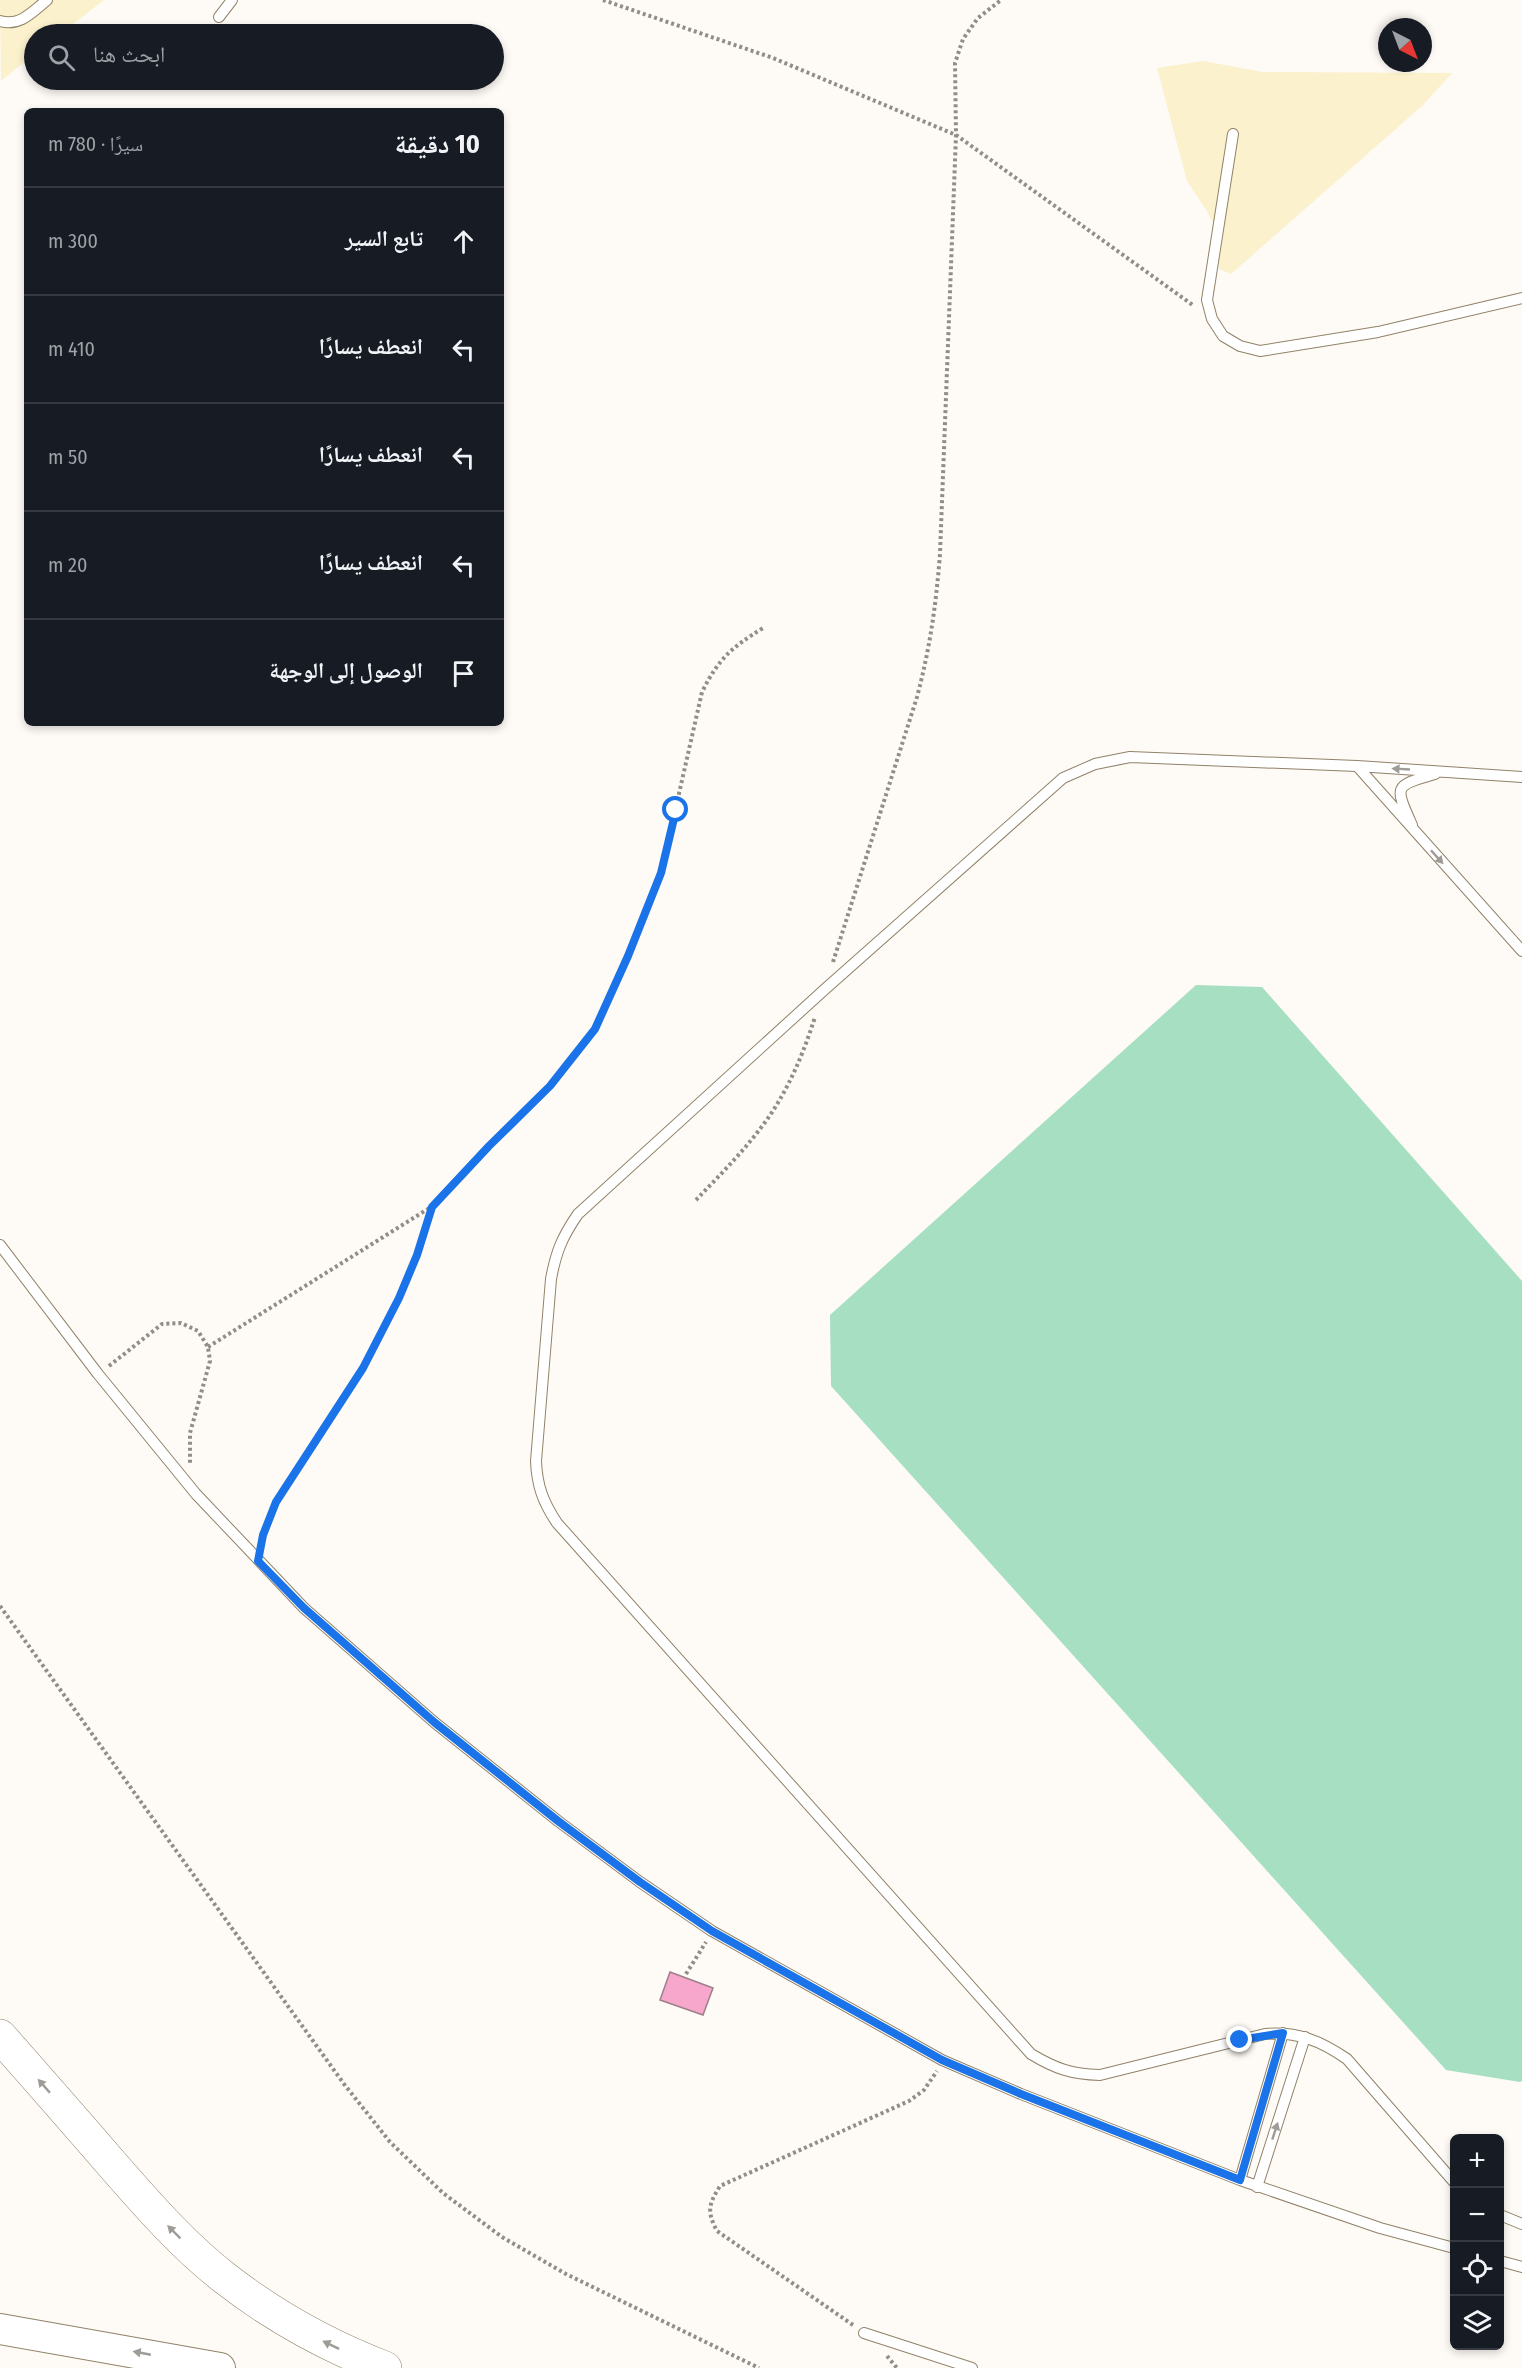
<!DOCTYPE html>
<html lang="ar">
<meta charset="utf-8">
<style>
:root{--surface:#171b24;--page:#242831;--text:#f1f3f6;--muted:#9ea1a6;--line:#363941}
body{margin:0;font-family:"Fira Sans Condensed","Noto Naskh Arabic",sans-serif;background:var(--page);color:var(--text);direction:rtl}
.controls{position:absolute;right:18px;bottom:18px;display:grid;overflow:hidden;border-radius:9px;box-shadow:0 3px 9px #0003}
.controls button{width:54px;height:54px;display:grid;place-items:center;padding:0;border:0;border-bottom:2px solid var(--line);background:var(--surface);color:var(--text);font:30px sans-serif}
.compass{position:absolute;left:1378px;top:18px;width:54px;height:54px;border-radius:50%;background:var(--surface);box-shadow:0 3px 9px #0003;rotate:138deg}
.stop{position:absolute;width:18px;height:18px;margin:-14px;border:4px solid #1a73e8;border-radius:50%;background:#fff}
.stop.end{background:#1a73e8;border-color:#fff;box-shadow:0 2px 6px #0008}
.list{margin:0;padding:0;list-style:none}
h2{display:flex;justify-content:space-between;align-items:center;height:78px;margin:0;padding:0 24px;font-size:26px}
h2 small{font-size:20px;font-weight:400;color:var(--muted)}
.list li{display:grid;grid-template-columns:39px 1fr auto;gap:18px;align-items:center;box-sizing:border-box;height:108px;padding:0 24px;border-top:2px solid var(--line)}
.list b{display:block;font-size:22px;white-space:nowrap}
.list em{font-size:20px;font-style:normal;color:var(--muted)}
.icon{flex:none;width:33px;height:33px;fill:none;stroke:currentColor;stroke-width:2;stroke-linecap:round;stroke-linejoin:round}
.map{position:relative;flex:none;width:1522px;height:2368px;overflow:hidden;direction:ltr}
.search{position:absolute;background:var(--surface);box-shadow:0 3px 9px #0003;left:24px;top:24px;width:480px;height:66px;display:flex;align-items:center;gap:15px;box-sizing:border-box;padding:0 21px;border-radius:33px;color:var(--muted);font-size:22px}
.panel{position:absolute;background:var(--surface);box-shadow:0 3px 9px #0003;left:24px;top:108px;width:480px;height:618px;border-radius:9px;direction:rtl}
.map>svg:first-child{display:block}
.green{fill:#a6dfc1}
.sand{fill:#fbf1cc}
.building{fill:#f7a7cb;stroke:#9d7f8b;stroke-width:1.5}
.lines{fill:none;stroke-linecap:round;stroke-linejoin:round}
.service-casing{stroke:#918269;stroke-width:12}
.secondary-casing{stroke:#918269;stroke-width:32}
.motorway-casing{stroke:#918269;stroke-width:34}
.path{stroke:#928d86;stroke-width:4;stroke-dasharray:3 3;stroke-linecap:butt}
.service{stroke:#fff;stroke-width:10}
.secondary{stroke:#fff;stroke-width:30}
.motorway{stroke:#fff;stroke-width:33}
.oneway{fill:#9f9c98}
.route{stroke:#1a73e8;stroke-width:8}
</style>
<div class="map">
<svg width="1522" height="2368" viewBox="0 0 1522 2368">
<rect width="100%" height="100%" fill="#fefaf5"/>
<path class="green" d="M 1196,985 L 1262,987 L 1522,1281 L 1522,2081 L 1520,2082 L 1446,2070 L 831,1386 L 830,1315 Z"/>
<path class="sand" d="M 0,0 L 104,0 L 60,34 L 34,34 L 34,54 L 1,81 Z
M 1203,61 L 1263,72 L 1452,73 L 1423,105 L 1231,274 L 1219,269 L 1216,229 L 1207,211 L 1187,181 L 1157,68 Z"/>
<path class="building" d="M 670,1972 L 713,1988 L 703,2015 L 660,2000 Z"/>
<g class="lines">
<g class="service-casing">
<path id="service" d="M 219,17 L 232,0
M 0,21 C 20,27 32,12 47,0
M 1233,134 L 1207,300 L 1212,319 L 1223,336 L 1240,346 L 1260,351 L 1378,332 L 1522,298
M 1357,766 L 1522,951
M 1412,825 C 1394,785 1394,786 1435,774
M 0,1245 L 98,1374 L 196,1494 L 304,1608 L 434,1722 L 558,1821 L 640,1882 L 712,1931 L 942,2060 L 1021,2094 L 1240,2180 L 1380,2228 L 1454,2248
M 1240,2180 L 1283,2033
M 1454,2182 L 1347,2059 C 1321,2041 1297,2031 1265,2034 L 1100,2075 C 1071,2074 1056,2069 1031,2054 L 557,1523 C 543,1502 537,1486 536,1461 L 551,1279 C 556,1252 562,1237 578,1214 L 824,990 L 1063,778 L 1095,764 L 1130,757 L 1357,766 L 1522,777
M 1257,2187 L 1305,2037
M 1500,2215 L 1522,2224
M 1500,2261 L 1522,2267
M 864,2333 L 972,2368"/>
</g>
<g class="secondary-casing">
<path id="secondary" d="M 0,2329 L 220,2368"/>
</g>
<g class="motorway-casing">
<path id="motorway" d="M 0,2036 C 37,2078 74,2120 111,2163 C 147,2204 183,2246 226,2279 C 275,2317 328,2346 385,2368"/>
</g>
<path class="path" d="M 603,0 L 773,58 L 956,135 L 1194,306
M 833,962 L 917,697 C 930,648 936,605 940,554 L 956,135 L 955,63 L 963,39 L 978,18 L 1001,0
M 696,1200 C 719,1176 743,1152 763,1125 C 787,1093 803,1055 815,1017
M 208,1347 L 431,1207
M 109,1366 L 162,1324 L 181,1323 L 198,1331 L 208,1347 L 210,1361 L 190,1433 L 190,1463
M 262,1543 L 276,1502 L 362,1368 L 399,1298 L 417,1255 L 432,1207 L 489,1146 L 550,1086 L 595,1029 L 628,956 L 661,873 L 702,692 C 719,658 731,648 763,628
M 0,1606 L 344,2084 L 390,2142 L 443,2193 L 502,2237 L 566,2274 L 759,2368
M 686,1974 L 706,1942
M 853,2325 L 717,2231 C 707,2212 708,2205 720,2186 L 909,2101 L 924,2090 L 937,2071
M 887,2356 L 897,2368"/>
<use href="#service" class="service"/>
<use href="#secondary" class="secondary"/>
<use href="#motorway" class="motorway"/>
</g>
<defs><path id="oneway-solid" d="M-6-.8H1V-3.2L6.5 0L1 3.2V.8H-6Z" transform="scale(1.5)"/></defs>
<g class="oneway">
<use href="#oneway-solid" transform="translate(1401 769) rotate(-177)"/>
<use href="#oneway-solid" transform="translate(1437 857) rotate(48)"/>
<use href="#oneway-solid" transform="translate(44 2086) rotate(-131)"/>
<use href="#oneway-solid" transform="translate(1275 2131) rotate(-72)"/>
<use href="#oneway-solid" transform="translate(174 2232) rotate(-135)"/>
<use href="#oneway-solid" transform="translate(331 2345) rotate(-154)"/>
<use href="#oneway-solid" transform="translate(142 2353) rotate(-169)"/>
</g>
<g class="lines">
<path class="route" d="M 676,810 L 661,873 L 628,956 L 595,1029 L 550,1086 L 489,1146 L 432,1207 L 417,1255 L 399,1298 L 363,1368 L 276,1502 L 263,1535 L 258,1561 L 304,1608 L 434,1722 L 558,1821 L 640,1882 L 712,1931 L 942,2060 L 1021,2094 L 1240,2180 L 1283,2033 L 1240,2040"/>
</g>
</svg>
<div class="controls">
<button>+</button>
<button>−</button>
<button><svg class="icon" aria-label="locate" viewBox="0 0 24 24"><circle cx="12" cy="12" r="6"/><path d="M12 2v4M12 18v4M2 12h4M18 12h4"/></svg></button>
<button><svg class="icon" aria-label="layers" viewBox="0 0 24 24"><path d="M12 4l9 5-9 5-9-5zM3 14l9 5 9-5"/></svg></button>
</div>
<svg class="compass" viewBox="-18 -18 36 36"><path d="M0-13l5 13h-10z" fill="#e53935"/><path d="M0 13l5-13h-10z" fill="#9ea1a6"/></svg>
<div class="stop" style="left:676px;top:810px"></div>
<div class="stop end" style="left:1240px;top:2040px"></div>
<div class="search"><svg class="icon" aria-label="search" viewBox="0 0 24 24"><circle cx="10" cy="10" r="6"/><path d="M15 15l6 6"/></svg>ابحث هنا</div>
<section class="panel">
<h2>10 دقيقة<small>سيرًا · 780 m</small></h2>
<ul class="list">
<li><svg class="icon" aria-label="ahead" viewBox="0 0 24 24"><path d="M12 20V5M6 11l6-6 6 6"/></svg><div><b>تابع السير</b></div><em>300 m</em></li>
<li><svg class="icon" aria-label="left" viewBox="0 0 24 24"><path d="M17 20v-9H6M10 6l-5 5 5 5"/></svg><div><b>انعطف يسارًا</b></div><em>410 m</em></li>
<li><svg class="icon" aria-label="left" viewBox="0 0 24 24"><path d="M17 20v-9H6M10 6l-5 5 5 5"/></svg><div><b>انعطف يسارًا</b></div><em>50 m</em></li>
<li><svg class="icon" aria-label="left" viewBox="0 0 24 24"><path d="M17 20v-9H6M10 6l-5 5 5 5"/></svg><div><b>انعطف يسارًا</b></div><em>20 m</em></li>
<li><svg class="icon" aria-label="arrive" viewBox="0 0 24 24"><path d="M6 21V4h12l-3 4 3 4H6"/></svg><div><b>الوصول إلى الوجهة</b></div></li>
</ul>
</section>
</div>
